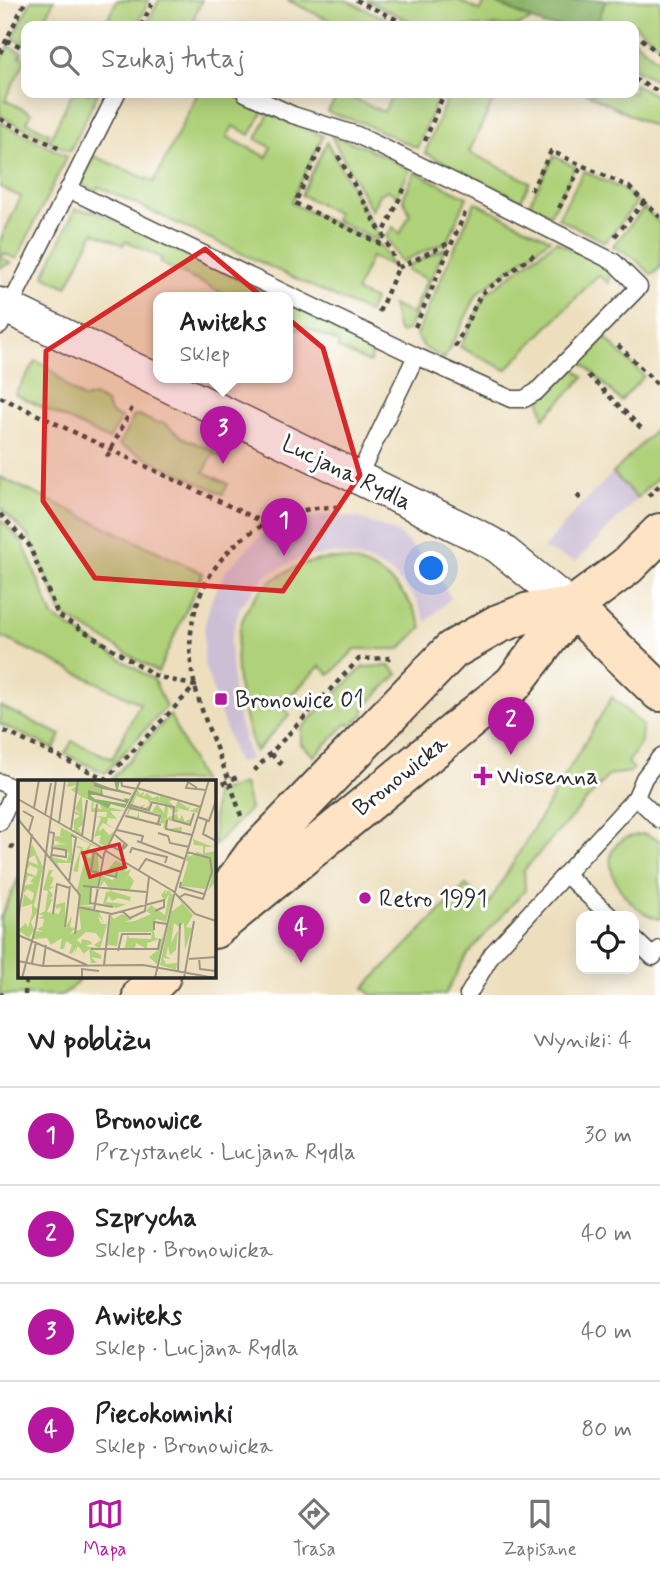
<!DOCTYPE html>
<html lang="pl">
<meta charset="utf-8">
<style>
:root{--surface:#fff;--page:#f6f6f6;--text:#202124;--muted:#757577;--line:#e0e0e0;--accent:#b5179e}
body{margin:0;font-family:Mynerve,sans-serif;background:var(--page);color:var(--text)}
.controls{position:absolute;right:21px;bottom:21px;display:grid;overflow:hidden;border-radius:14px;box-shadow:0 4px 18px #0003}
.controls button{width:63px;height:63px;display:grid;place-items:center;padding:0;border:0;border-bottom:2px solid var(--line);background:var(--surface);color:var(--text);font:35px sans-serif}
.you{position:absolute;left:432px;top:569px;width:24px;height:24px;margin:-18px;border:5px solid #fff;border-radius:50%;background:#1a73e8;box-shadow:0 0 0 10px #1a73e833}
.badge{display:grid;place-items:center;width:46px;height:46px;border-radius:50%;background:var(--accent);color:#fff;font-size:23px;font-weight:700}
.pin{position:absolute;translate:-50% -58px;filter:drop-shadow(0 2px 4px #0008)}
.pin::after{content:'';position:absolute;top:37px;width:24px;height:21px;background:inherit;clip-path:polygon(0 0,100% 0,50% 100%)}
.popup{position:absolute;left:153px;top:292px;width:140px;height:91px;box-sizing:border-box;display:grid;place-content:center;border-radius:14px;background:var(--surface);filter:drop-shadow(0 2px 5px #0005);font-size:23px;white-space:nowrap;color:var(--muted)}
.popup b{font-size:26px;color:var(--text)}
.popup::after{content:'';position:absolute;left:50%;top:100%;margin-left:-14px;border:14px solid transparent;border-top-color:var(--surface)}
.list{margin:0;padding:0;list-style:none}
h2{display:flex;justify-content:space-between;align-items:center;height:91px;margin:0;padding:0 28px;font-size:30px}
h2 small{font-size:23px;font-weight:400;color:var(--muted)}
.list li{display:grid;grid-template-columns:46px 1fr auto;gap:21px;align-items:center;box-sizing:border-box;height:98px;padding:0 28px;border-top:2px solid var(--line)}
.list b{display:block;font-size:26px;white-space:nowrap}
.list p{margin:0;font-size:23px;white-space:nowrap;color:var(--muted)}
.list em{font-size:23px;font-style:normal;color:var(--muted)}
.icon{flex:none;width:38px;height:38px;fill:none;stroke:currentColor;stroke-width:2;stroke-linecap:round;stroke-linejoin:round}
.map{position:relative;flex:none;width:660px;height:995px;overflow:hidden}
.search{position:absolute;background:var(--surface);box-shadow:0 4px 18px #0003;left:21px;right:21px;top:21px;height:77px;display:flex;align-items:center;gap:18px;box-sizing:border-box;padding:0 24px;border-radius:14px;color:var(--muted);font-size:26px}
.sheet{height:483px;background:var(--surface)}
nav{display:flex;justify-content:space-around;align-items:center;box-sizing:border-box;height:98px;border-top:2px solid var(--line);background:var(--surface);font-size:19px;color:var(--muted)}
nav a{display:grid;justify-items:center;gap:4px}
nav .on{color:var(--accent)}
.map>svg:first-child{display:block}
.industrial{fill:#ccbed4}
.green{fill:#afd179;stroke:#6d7e52;stroke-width:2}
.forest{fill:#8bb369;stroke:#5b6f4a;stroke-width:2}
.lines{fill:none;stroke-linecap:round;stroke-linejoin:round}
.lane-casing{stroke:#484641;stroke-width:19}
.street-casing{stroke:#484641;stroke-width:35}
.secondary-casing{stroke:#484641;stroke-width:42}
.path{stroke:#484641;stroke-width:4.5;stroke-dasharray:5 5;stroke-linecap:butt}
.lane{stroke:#fff;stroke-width:16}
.street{stroke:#fff;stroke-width:32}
.secondary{stroke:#fee4c5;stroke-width:38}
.marked{fill:#d62828;fill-opacity:0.2;stroke:#d62828;stroke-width:5;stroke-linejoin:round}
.poi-dot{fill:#b5179e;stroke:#fff;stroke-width:2.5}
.labels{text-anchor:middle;stroke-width:6;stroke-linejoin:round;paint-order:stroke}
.street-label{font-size:24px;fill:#2b2b2b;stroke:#fff}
.poi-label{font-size:24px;fill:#2b2b2b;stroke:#fff;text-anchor:start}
.inset-road{fill:none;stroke:#9f9783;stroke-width:2}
.view{fill:#d62828;fill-opacity:0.15;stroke:#d62828;stroke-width:3.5}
.inset-edge{fill:none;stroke:#2b2b2b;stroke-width:3.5}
</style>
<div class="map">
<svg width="660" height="995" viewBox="0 0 660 995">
<rect width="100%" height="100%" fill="#fff"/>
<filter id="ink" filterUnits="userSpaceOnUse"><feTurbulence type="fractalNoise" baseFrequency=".0143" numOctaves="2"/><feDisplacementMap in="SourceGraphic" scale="14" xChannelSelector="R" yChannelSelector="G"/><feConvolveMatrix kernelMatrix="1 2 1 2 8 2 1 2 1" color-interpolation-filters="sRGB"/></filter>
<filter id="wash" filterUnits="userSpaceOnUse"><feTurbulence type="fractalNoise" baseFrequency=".00686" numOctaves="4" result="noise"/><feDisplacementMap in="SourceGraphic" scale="28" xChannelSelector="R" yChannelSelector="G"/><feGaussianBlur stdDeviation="1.57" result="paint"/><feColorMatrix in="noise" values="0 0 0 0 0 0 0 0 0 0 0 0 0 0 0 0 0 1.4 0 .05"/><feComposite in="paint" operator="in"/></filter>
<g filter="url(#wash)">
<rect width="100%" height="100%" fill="#eddfbe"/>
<path class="industrial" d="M 660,425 L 660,475 L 576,562 L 543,549 L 580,506 Z
M 324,515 L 359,518 L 399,534 L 430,563 L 451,598 L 426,622 L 417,601 L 393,574 L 371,562 L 336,553 L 300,558 L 265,576 L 240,607 L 230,642 L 234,702 L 250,759 L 237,763 L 204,664 L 204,628 L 212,598 L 227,569 L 257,539 L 285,524 Z"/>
<path class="green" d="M 31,0 L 54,0 L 42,26 L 26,26 L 26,45 L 13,38 Z
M 117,0 L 149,0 L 137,26 L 104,26 Z
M 159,0 L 202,0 L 193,19 L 208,26 L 146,26 Z
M 287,0 L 346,0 L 401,26 L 341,26 Z
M 366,0 L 458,0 L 480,11 L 486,0 L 490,0 L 532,20 L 517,26 L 420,26 Z
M 606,0 L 660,0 L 660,46 L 634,24 L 596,26 Z
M 634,40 L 660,62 L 660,82 L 634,69 Z
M 9,46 L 22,53 L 19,56 L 26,59 L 5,100 L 31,113 L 27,122 L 49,133 L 46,139 L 0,116 L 0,63 Z
M 634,84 L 660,98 L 660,130 L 586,93 L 634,93 Z
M 72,93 L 98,93 L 70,151 L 49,141 Z
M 195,93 L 228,93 L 264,110 L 250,135 L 233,126 L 227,137 L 267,157 L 271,147 L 256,139 L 269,113 L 323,136 L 291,203 L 381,246 L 391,265 L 371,257 L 356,291 L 374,300 L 369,313 L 104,189 L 98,187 L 96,191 L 80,184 L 94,156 L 154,182 L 197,95 Z
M 340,93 L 384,112 L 393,93 L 440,93 L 417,148 L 363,123 L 327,112 Z
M 449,93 L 497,93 L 469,152 L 530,182 L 521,200 L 425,153 Z
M 0,122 L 67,156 L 17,259 L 3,253 L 2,258 L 11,263 L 0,268 L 0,241 L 21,197 L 0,187 Z
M 331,136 L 360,145 L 410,169 L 397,196 L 388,190 L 379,194 L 372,211 Z
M 327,142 L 379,237 L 377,240 L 335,220 L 337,213 L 301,195 Z
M 554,156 L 575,167 L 550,215 L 529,204 Z
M 584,171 L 626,191 L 637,202 L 605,242 L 558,218 Z
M 415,172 L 467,197 L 448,241 L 401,262 L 386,237 L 393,227 L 400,234 L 410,214 L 403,198 Z
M 475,202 L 550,239 L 478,293 L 444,359 L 425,348 L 416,335 Z
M 644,208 L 660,223 L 660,268 L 652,275 L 635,259 L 613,246 Z
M 75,209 L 97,212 L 277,298 L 233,298 L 160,263 L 162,258 L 126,241 L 123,245 L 94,232 L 67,287 L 44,276 Z
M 556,241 L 608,268 L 611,270 L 609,283 L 598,275 L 506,370 L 460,347 L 486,294 Z
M 445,248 L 408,330 L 401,333 L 397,328 L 392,305 L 412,314 L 427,279 L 407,270 L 409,265 Z
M 288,303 L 376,347 L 369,363 L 337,348 L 339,343 L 303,326 L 300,330 L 288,324 Z
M 604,337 L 644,376 L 621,401 L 580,360 Z
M 36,361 C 60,371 62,388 85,399 L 94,396 L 106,403 L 111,414 L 121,418 L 109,440 L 15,394 Z
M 573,367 L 584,377 L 544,418 L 540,400 Z
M 139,415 L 155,423 L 164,423 L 183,438 L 214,451 L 217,446 L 223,449 L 220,456 L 213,454 L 204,472 L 228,484 L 223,494 L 119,445 L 134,416 Z
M 660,425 L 660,475 L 637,498 L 613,473 Z
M 0,477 L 203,573 L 158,672 L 62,614 L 30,538 L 0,507 Z
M 0,519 L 23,543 L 53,617 L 154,680 L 166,707 L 105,773 L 65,754 L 72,741 L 112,759 L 140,703 L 0,636 Z
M 337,559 C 378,562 408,590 422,627 L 400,649 L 355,649 L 330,675 L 320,666 L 282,705 L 290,715 L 255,752 C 236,694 216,611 281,575 C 299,564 315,559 337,559 Z
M 390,666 L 398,674 L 364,707 L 364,713 L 353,724 L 346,724 L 314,756 L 301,744 L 301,729 L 363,667 Z
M 612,697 L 642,725 L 641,742 L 628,763 L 633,768 L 630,772 L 609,775 L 524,870 L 525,890 L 466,956 L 445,995 L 372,995 L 364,988 L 466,885 L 488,905 Z
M 0,706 L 61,735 L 54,749 L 0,724 Z
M 170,715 L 201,781 L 110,781 Z
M 244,784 L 250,809 L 214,846 L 214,793 Z
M 645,834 L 660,841 L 660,919 C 620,911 580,838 645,834 Z
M 19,877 L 19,976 L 83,976 L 64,995 L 0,995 L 0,918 Z"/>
<path class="forest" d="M 490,0 L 606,0 L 596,26 L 545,26 Z"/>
</g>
<g filter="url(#ink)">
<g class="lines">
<g class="lane-casing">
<path id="lane" d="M 245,93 L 293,115 L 357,135 L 475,192 L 614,262 L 639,287 L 536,392 L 524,399 L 511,399 L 416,356 L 358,477
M 68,189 L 416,356
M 0,326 L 117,93
M 0,782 L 15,789 L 0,822
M 636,797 L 660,820
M 565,874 L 610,916
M 634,939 L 653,957 L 660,949
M 468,995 L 492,954 L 636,797 L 644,778 L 660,757"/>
</g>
<g class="street-casing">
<path id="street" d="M 0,304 L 476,535 L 498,547 L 572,607"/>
</g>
<g class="secondary-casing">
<path id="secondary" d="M 572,607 L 660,692
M 214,910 L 253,856 L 452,650 L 498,624 L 529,612 L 572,607
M 214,929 L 513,684 L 572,607 L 627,566 L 660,533
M 142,995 L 161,976"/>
</g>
<path class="path" d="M 356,0 L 410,26
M 141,26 L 154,0
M 634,32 L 660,55
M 6,40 L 24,48
M 0,53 L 26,0
M 634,79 L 660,92
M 0,119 L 62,150
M 425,141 L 444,93
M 320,149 L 295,203 L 385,246
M 338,156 L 382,234
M 531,191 L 551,151 L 629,187 L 660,217
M 559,208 L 582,165
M 615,236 L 644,202
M 398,268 L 453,241
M 379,312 L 398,268 L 383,234 L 405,187
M 415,327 L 465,213
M 618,345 L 660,387
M 455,347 L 481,294 L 536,253
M 588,375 L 643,430
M 0,397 L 263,522
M 107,457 L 132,408
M 577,495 L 584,502
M 648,496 L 660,485
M 0,514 L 29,545 L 58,615 L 156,676 L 195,686 L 106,779 L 0,729
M 271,754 L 285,768
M 254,771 L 359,659 L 392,658
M 214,788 L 241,775
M 241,816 C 228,772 206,730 195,686 C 171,590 240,506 337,507
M 10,846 L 19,850
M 0,994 L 3,995
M 25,995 L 26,976"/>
<use href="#lane" class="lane"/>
<use href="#street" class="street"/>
<use href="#secondary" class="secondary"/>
</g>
</g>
<path class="marked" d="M 205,249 L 323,348 L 360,475 L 283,591 L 95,578 L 43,501 L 46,351 Z"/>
<g class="poi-dot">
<rect x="214" y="692" width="14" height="14" rx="3.5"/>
<path d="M479.5 765.5h7v7h7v7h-7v7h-7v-7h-7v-7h7z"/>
<circle cx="365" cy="898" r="7"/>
</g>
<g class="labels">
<g class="street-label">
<text transform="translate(347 472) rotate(26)" y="8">Lucjana Rydla</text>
<text transform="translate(400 775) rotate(-39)" y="8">Bronowicka</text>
</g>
<g class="poi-label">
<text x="235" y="707">Bronowice 01</text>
<text x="497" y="784">Wiosenna</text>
<text x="379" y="906">Retro 1991</text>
</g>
</g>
<g transform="translate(18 780)">
<rect width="198" height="198" fill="#eddfbe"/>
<path d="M 51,0 L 71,0 L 83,9 L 82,13 L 70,11 L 70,19 L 76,22 L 75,28 L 84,29 L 82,25 L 107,31 L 92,31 L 99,39 L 90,38 L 89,44 L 97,49 L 85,43 L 82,47 L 81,52 L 85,48 L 91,55 L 97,51 L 88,67 L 81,63 L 83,55 L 76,57 L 83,38 L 78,36 L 88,37 L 89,32 L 73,32 L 74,21 L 64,17 L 65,45 L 60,48 L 64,55 L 56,51 L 56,40 L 62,36 L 57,34 L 57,31 L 63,34 L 57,29 L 63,16 L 53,10 L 59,5 L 49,7 ZM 119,9 L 122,14 L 126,12 L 125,17 L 129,13 L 134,18 L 141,16 L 141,21 L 142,16 L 155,20 L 151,21 L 157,27 L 160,21 L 170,28 L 172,24 L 171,31 L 181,27 L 180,33 L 158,28 L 161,30 L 158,33 L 150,27 L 149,38 L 159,34 L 161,40 L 164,35 L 167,42 L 173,38 L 171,45 L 176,46 L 145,39 L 149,41 L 148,49 L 164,47 L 163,53 L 145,48 L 146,43 L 140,44 L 108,36 L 111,28 L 120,31 L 112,30 L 110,35 L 119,37 L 121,31 L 121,38 L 138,43 L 140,39 L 140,44 L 143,40 L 141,34 L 110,27 ZM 118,16 L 130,20 L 132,25 L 127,28 L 131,29 L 133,24 L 133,20 L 147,24 L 146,33 L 139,24 L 134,32 L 124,29 L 127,24 L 120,28 L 112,26 L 119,26 L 115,24 ZM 33,42 L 83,69 L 73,65 L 69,77 L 73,78 L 74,70 L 80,75 L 81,94 L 79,107 L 73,107 L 73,125 L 62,125 L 74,127 L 75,124 L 74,129 L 62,126 L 59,110 L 68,75 L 62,75 L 60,92 L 55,91 L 63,69 L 58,67 L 59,66 L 64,67 L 66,73 L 72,64 L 54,55 L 54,83 L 39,83 L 44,93 L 34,80 L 34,77 L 49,81 L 51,73 L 36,68 L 37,62 L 37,65 L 49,64 L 39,63 L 43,62 L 37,61 L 37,56 L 50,57 L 42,56 L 43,48 ZM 175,59 L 195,67 L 187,67 L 187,73 L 198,71 L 198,114 L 195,104 L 190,111 L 194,97 L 187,109 L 163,106 L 170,82 L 168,80 L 170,73 L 171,77 L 179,73 L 176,71 L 185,74 L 185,66 L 176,65 ZM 14,64 L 25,87 L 16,126 L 20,130 L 13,142 L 16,150 L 11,158 L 0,150 L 8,143 L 10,148 L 14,133 L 14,124 L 4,127 L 6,114 L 14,121 L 16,113 L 9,109 L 6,113 L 6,106 L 16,103 L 12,102 L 16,97 L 10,96 L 7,104 L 8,92 L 18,96 L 20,89 L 12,85 L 8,90 L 10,81 L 20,85 L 17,75 L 10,79 ZM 98,80 L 110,87 L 107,92 L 113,89 L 108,101 L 111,95 L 116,101 L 111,111 L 100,109 L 110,112 L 96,108 L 93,111 L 113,117 L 112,121 L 100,118 L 94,121 L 91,116 L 88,122 L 108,124 L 99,128 L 85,124 L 88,112 L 93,111 L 86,101 L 82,108 L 83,95 L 94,100 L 98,98 L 100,90 L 105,91 L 98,87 L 97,96 L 86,94 ZM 31,90 L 35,90 L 32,96 L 36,98 L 32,107 L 37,106 L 31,110 L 35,115 L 31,120 L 35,118 L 29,132 L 41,134 L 43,127 L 38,129 L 37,125 L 47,122 L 47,148 L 54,136 L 52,147 L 57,148 L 52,154 L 63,149 L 61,128 L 81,132 L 86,143 L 80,135 L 82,142 L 84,144 L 89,144 L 82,169 L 76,165 L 83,160 L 78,153 L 68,152 L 59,160 L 63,164 L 64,159 L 72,161 L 74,164 L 67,166 L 80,168 L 72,169 L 83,175 L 83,179 L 73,177 L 79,183 L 73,183 L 71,169 L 66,174 L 60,166 L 56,175 L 58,167 L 54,174 L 51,173 L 54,165 L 48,161 L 46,169 L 42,169 L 44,158 L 33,165 L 29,158 L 15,159 L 18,151 L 26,152 L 19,149 L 25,146 L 26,139 L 20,138 L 26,136 L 21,134 L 27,131 L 30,111 L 25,110 ZM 148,109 L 147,115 L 150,110 L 155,115 L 148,142 L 138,139 L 135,146 L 137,158 L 144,159 L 148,144 L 139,184 L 131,177 L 140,170 L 142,159 L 129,163 L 129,169 L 118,163 L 117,169 L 106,170 L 110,154 L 111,158 L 133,159 L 134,152 L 101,152 L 99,166 L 89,165 L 93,135 L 96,139 L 104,134 L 115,139 L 106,142 L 117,141 L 133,134 L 128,131 L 133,125 L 147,135 L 151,114 L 147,121 L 143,115 ZM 158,116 L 175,135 L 168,147 L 174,148 L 167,170 L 166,143 L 161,147 L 156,143 L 153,163 L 160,150 L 158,170 L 152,175 L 150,166 L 148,176 L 153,179 L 145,178 L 148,184 L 159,183 L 158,190 L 142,185 L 153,132 L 164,124 Z" fill="#afd179" fill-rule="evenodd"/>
<path d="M 71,0 L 98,10 L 96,0 L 102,0 L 100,9 L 112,14 L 84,9 L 85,15 L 72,15 L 77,19 L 108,24 L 106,18 L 111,19 L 117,9 L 107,28 L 93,24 L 90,28 L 70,19 L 70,10 L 82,13 L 83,9 Z" fill="#8bb369"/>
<path class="inset-road" d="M 103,0 L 104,6 L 119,9M 76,5 L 113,14M 119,8 L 183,27M 179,8 L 170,2 L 168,8 L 188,10M 70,12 L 110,22M 0,19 L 88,70M 133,22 L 156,27 L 155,40 L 172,45 L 176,33M 111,25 L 131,30 L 134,22M 109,27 L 142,36 L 140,44M 16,28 L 21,0M 5,31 L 15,37 L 11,51M 27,35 L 33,3M 107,36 L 143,45M 180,37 L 191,41 L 198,20M 0,39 L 62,115 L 57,154M 149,40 L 148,49 L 174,55M 189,40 L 185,54 L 198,61M 41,43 L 47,0M 53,50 L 60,0M 99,50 L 125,56 L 123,63M 31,52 L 36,53 L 33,78M 140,53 L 150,56 L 152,63 L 171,67M 97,55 L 109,65 L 103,71M 64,56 L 69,20M 119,61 L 167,79M 74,62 L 79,24M 91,65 L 103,71 L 106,64M 88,71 L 155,111 L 177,134 L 198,141M 112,73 L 114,68 L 132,73 L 149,77 L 147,83M 34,75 L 48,77 L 48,70 L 35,68M 85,79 L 76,71 L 73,91 L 98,97 L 99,89 L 105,90M 120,91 L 128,79 L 163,92M 51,102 L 58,58 L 53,55M 163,102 L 162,107 L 186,114M 65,106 L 128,112M 73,107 L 72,123 L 95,127M 162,117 L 167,114 L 185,119 L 194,92 L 192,78 L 169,72M 60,127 L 94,134 L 146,120 L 146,127 L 137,131M 76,130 L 86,74 L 123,0M 104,131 L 112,138 L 127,131 L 131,97M 35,134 L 39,104 L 52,108M 0,139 L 14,54M 47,147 L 52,106M 136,150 L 136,142 L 149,144M 0,155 L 69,185M 73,169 L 140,169 L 142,159M 100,171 L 104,154 L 133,154M 181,178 L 182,189 L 198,191M 171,179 L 198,177M 0,181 L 25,186 L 125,185 L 197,198M 14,183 L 18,162M 86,185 L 92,133M 25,186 L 28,165M 160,191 L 162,143M 4,198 L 18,146 L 38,0M 64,198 L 64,189 L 81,191M 137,198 L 156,115 L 191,0M 166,198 L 176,141"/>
<path class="view" d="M 101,64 L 107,87 L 72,97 L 65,73 Z"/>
<rect width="198" height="198" class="inset-edge"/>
</g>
</svg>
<div class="controls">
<button><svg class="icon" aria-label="locate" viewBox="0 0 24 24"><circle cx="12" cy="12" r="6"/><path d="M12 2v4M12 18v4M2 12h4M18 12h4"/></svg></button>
</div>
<div class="you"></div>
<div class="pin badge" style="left:284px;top:556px">1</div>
<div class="pin badge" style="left:511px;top:755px">2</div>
<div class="pin badge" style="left:223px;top:464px">3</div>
<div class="popup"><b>Awiteks</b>Sklep</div>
<div class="pin badge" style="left:301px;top:963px">4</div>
<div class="search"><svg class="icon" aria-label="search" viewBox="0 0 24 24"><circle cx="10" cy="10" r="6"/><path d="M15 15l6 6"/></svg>Szukaj tutaj</div>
</div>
<section class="sheet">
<h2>W pobliżu<small>Wyniki: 4</small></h2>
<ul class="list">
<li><span class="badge">1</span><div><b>Bronowice</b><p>Przystanek · Lucjana Rydla</p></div><em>30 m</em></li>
<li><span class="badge">2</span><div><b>Szprycha</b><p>Sklep · Bronowicka</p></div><em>40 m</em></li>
<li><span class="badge">3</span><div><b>Awiteks</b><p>Sklep · Lucjana Rydla</p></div><em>40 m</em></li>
<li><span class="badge">4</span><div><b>Piecokominki</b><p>Sklep · Bronowicka</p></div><em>80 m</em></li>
</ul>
</section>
<nav>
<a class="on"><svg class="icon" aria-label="map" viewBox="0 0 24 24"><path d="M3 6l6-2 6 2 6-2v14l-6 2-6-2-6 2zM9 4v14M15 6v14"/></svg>Mapa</a>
<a><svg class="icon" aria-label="directions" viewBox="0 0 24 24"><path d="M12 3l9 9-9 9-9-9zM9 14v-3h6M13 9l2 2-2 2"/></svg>Trasa</a>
<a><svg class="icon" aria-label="saved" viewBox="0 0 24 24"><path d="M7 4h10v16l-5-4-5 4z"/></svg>Zapisane</a>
</nav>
